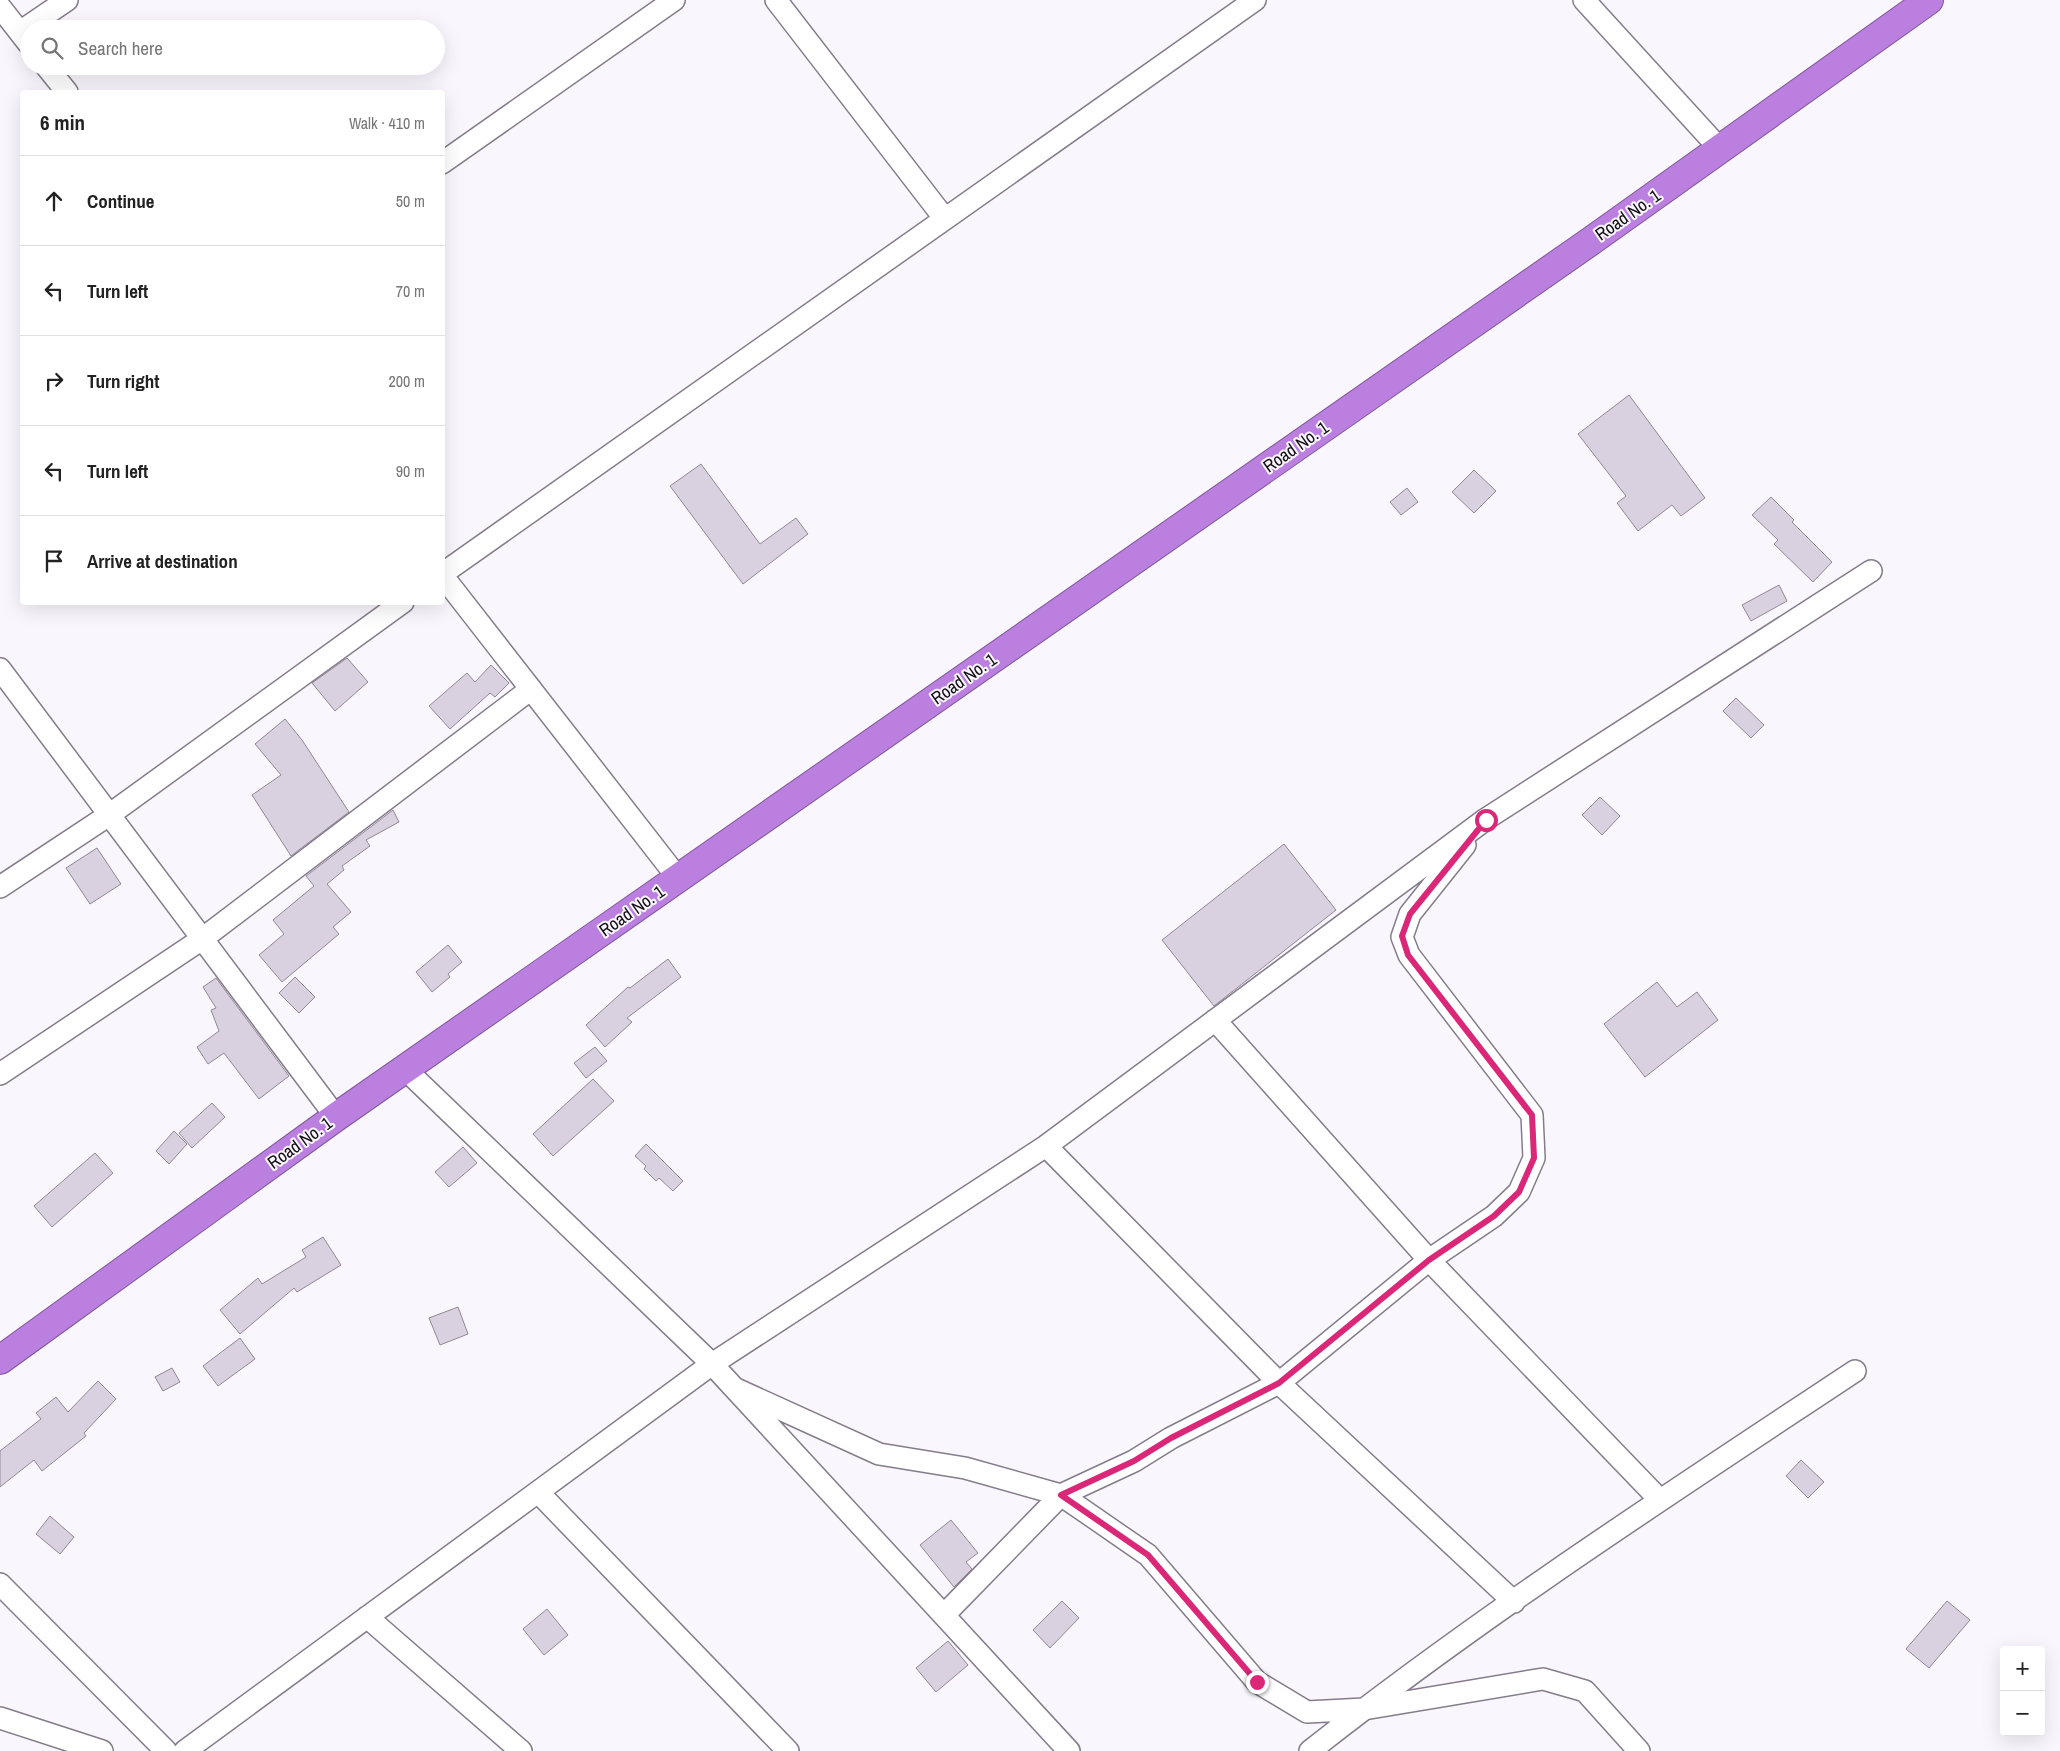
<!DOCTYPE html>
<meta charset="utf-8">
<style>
:root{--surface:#fff;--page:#f6f6f6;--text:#222;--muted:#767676;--line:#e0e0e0}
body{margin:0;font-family:"Archivo Narrow",sans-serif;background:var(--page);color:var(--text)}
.controls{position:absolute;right:15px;bottom:15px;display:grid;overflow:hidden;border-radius:5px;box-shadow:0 5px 20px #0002}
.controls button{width:45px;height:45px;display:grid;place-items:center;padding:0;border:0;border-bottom:1px solid var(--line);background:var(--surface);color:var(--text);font:25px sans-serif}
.stop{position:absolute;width:15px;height:15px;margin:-11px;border:4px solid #db2777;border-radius:50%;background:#fff}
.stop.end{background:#db2777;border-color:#fff;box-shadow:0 1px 5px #0008}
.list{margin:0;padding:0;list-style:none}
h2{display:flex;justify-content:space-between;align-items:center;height:65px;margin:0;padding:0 20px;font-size:21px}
h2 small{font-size:16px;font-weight:400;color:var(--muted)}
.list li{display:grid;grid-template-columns:32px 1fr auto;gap:15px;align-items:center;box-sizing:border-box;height:90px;padding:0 20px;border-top:1px solid var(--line)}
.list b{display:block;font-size:19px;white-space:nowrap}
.list em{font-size:16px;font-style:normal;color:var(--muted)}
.icon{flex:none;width:28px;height:28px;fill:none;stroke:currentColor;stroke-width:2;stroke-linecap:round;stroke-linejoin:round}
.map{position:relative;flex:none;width:2060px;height:1751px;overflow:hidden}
.search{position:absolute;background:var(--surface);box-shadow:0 5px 20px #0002;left:20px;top:20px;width:425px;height:55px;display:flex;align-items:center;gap:12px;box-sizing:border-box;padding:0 18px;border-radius:28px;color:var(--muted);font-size:19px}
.panel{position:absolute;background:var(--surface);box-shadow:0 5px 20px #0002;left:20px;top:90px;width:425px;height:515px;border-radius:5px}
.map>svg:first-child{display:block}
.building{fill:#d9d0e0;stroke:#918897}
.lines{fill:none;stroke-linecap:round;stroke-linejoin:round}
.minor-casing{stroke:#857c8b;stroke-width:24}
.highway-casing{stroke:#805898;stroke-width:30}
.minor{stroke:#fff;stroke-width:21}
.highway{stroke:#ba7fdf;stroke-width:28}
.route{stroke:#db2777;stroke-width:6}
.labels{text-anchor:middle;stroke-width:4;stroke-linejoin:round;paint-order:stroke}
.street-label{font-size:18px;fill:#130f15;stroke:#faf6fd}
</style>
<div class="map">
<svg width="2060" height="1751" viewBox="0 0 2060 1751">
<rect width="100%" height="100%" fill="#faf6fd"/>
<path class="building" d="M 1629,395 L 1705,498 L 1681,516 L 1672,505 L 1638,531 L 1617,503 L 1626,496 L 1578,434 Z
M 701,464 L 760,544 L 796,518 L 808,534 L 743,584 L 670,486 Z
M 1474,470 L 1496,491 L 1474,513 L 1452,492 Z
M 1407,488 L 1418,502 L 1401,515 L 1390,502 Z
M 1771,497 L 1794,520 L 1792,522 L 1832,562 L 1813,582 L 1774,544 L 1778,540 L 1752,515 Z
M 1779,585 L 1787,601 L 1751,621 L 1742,605 Z
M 347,658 L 368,682 L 335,711 L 312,683 Z
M 491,665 L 509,683 L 495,697 L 490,693 L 450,729 L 429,706 L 467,673 L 475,682 Z
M 1736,698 L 1764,725 L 1751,738 L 1723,711 Z
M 285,719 L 302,740 L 349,812 L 291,856 L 252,795 L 281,775 L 255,744 Z
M 1600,797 L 1620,816 L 1602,835 L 1582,815 Z
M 393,810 L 399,822 L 366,840 L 370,846 L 342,866 L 344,870 L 327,884 L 351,912 L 333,927 L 339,934 L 282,982 L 259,955 L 284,934 L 273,920 L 314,886 L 306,876 Z
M 1284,844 L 1336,910 L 1214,1006 L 1162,940 Z
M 97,848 L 121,884 L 90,904 L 66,868 Z
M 448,945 L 462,962 L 448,974 L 450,977 L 432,992 L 416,972 Z
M 668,959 L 681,977 L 627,1018 L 632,1022 L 605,1047 L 586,1025 L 628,987 L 630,988 Z
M 295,977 L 315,997 L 299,1013 L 279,993 Z
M 216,978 L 289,1076 L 259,1099 L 224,1053 L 208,1064 L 197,1047 L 219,1031 L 211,1010 L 216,1008 L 203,987 Z
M 1657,982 L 1677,1007 L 1697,992 L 1718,1020 L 1645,1077 L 1604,1024 Z
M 595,1047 L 607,1061 L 586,1078 L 574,1063 Z
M 593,1079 L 614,1101 L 553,1156 L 533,1134 Z
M 212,1103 L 225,1117 L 192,1148 L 179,1133 Z
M 174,1131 L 187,1144 L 169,1164 L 156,1151 Z
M 646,1144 L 683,1181 L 673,1191 L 659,1178 L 656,1181 L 644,1169 L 646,1166 L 635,1156 Z
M 463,1147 L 477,1163 L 449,1187 L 435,1172 Z
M 95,1153 L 113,1173 L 52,1227 L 34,1206 Z
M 323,1237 L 341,1265 L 297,1292 L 294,1288 L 240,1334 L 220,1310 L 258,1278 L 262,1284 L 306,1257 L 302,1250 Z
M 458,1307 L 468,1334 L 440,1345 L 429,1318 Z
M 240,1338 L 255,1359 L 218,1386 L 203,1366 Z
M 172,1368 L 180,1382 L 163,1391 L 155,1377 Z
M 98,1381 L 116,1399 L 84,1433 L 86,1436 L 42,1471 L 34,1460 L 0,1487 L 0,1451 L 41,1419 L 36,1413 L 56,1397 L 68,1412 Z
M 1801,1460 L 1824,1482 L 1808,1498 L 1786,1476 Z
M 50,1516 L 74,1537 L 60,1554 L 36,1534 Z
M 951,1520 L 978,1553 L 966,1562 L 972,1569 L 954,1587 L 920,1545 Z
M 1062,1601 L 1079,1618 L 1050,1648 L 1033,1630 Z
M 1947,1601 L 1970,1620 L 1929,1668 L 1906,1649 Z
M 547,1609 L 568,1635 L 544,1655 L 523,1629 Z
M 948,1641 L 968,1665 L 936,1692 L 916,1668 Z"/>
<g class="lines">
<g class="minor-casing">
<path id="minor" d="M 776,0 L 945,219
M 1584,0 L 1720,149
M 0,7 L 29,44
M 20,32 L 67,0
M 46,66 L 67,92
M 442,163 L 674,0
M 442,574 L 1255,0
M 442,575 L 678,878
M 0,669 L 336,1117
M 0,887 L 109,815 L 403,602
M 1215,1020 L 1429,1260 L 1660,1500
M 405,1069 L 712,1364 L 1069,1751
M 0,1074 L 202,939 L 531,689
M 1046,1146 L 1279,1383 L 1514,1602
M 736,1389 L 879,1454 L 965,1468 L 1061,1495 L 1148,1555 L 1257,1682 L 1307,1712 L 1364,1709 L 1543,1679 L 1585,1691 L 1639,1751
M 538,1492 L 788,1751
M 0,1584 L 166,1751
M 944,1615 L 1061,1495 L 1134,1461 L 1171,1438 L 1279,1383 L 1429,1260 L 1494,1216 L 1519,1192 L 1534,1158 L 1532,1115 L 1409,955 L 1402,937 L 1410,914 L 1465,845
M 367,1617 L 521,1751
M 0,1718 L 102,1751
M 185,1751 L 712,1364 L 1046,1146 L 1486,819 L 1871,571
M 1310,1751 C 1484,1614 1671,1493 1855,1371"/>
</g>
<g class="highway-casing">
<path id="highway" d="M 0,1360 L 336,1117 L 1591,241 L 1929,0"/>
</g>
<use href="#minor" class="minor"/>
<use href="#highway" class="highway"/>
</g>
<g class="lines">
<path class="route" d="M 1257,1682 L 1148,1555 L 1061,1495 L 1134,1461 L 1171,1438 L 1279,1383 L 1429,1260 L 1494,1216 L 1519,1192 L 1534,1158 L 1532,1115 L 1408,955 L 1402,936 L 1410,914 L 1486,820"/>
</g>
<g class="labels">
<g class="street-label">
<text transform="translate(1628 215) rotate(-35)" y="6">Road No. 1</text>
<text transform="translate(1296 447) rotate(-35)" y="6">Road No. 1</text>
<text transform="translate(964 679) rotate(-35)" y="6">Road No. 1</text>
<text transform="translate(632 911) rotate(-35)" y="6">Road No. 1</text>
<text transform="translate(300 1143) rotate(-36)" y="6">Road No. 1</text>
</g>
</g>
</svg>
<div class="controls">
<button>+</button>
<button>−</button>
</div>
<div class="stop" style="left:1486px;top:820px"></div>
<div class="stop end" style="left:1257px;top:1682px"></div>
<div class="search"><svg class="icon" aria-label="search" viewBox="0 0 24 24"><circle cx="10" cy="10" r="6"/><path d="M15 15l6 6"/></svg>Search here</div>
<section class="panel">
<h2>6 min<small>Walk · 410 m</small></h2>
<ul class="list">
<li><svg class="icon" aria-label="ahead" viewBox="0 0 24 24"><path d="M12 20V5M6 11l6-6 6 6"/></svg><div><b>Continue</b></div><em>50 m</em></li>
<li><svg class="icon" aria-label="left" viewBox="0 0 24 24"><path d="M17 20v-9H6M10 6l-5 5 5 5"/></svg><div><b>Turn left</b></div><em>70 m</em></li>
<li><svg class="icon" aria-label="right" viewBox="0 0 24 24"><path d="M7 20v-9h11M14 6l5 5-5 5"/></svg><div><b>Turn right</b></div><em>200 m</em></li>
<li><svg class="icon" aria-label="left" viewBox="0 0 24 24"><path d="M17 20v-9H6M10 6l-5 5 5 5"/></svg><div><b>Turn left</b></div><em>90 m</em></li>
<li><svg class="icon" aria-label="arrive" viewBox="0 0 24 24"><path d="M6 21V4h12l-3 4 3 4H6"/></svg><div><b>Arrive at destination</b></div></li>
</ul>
</section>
</div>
